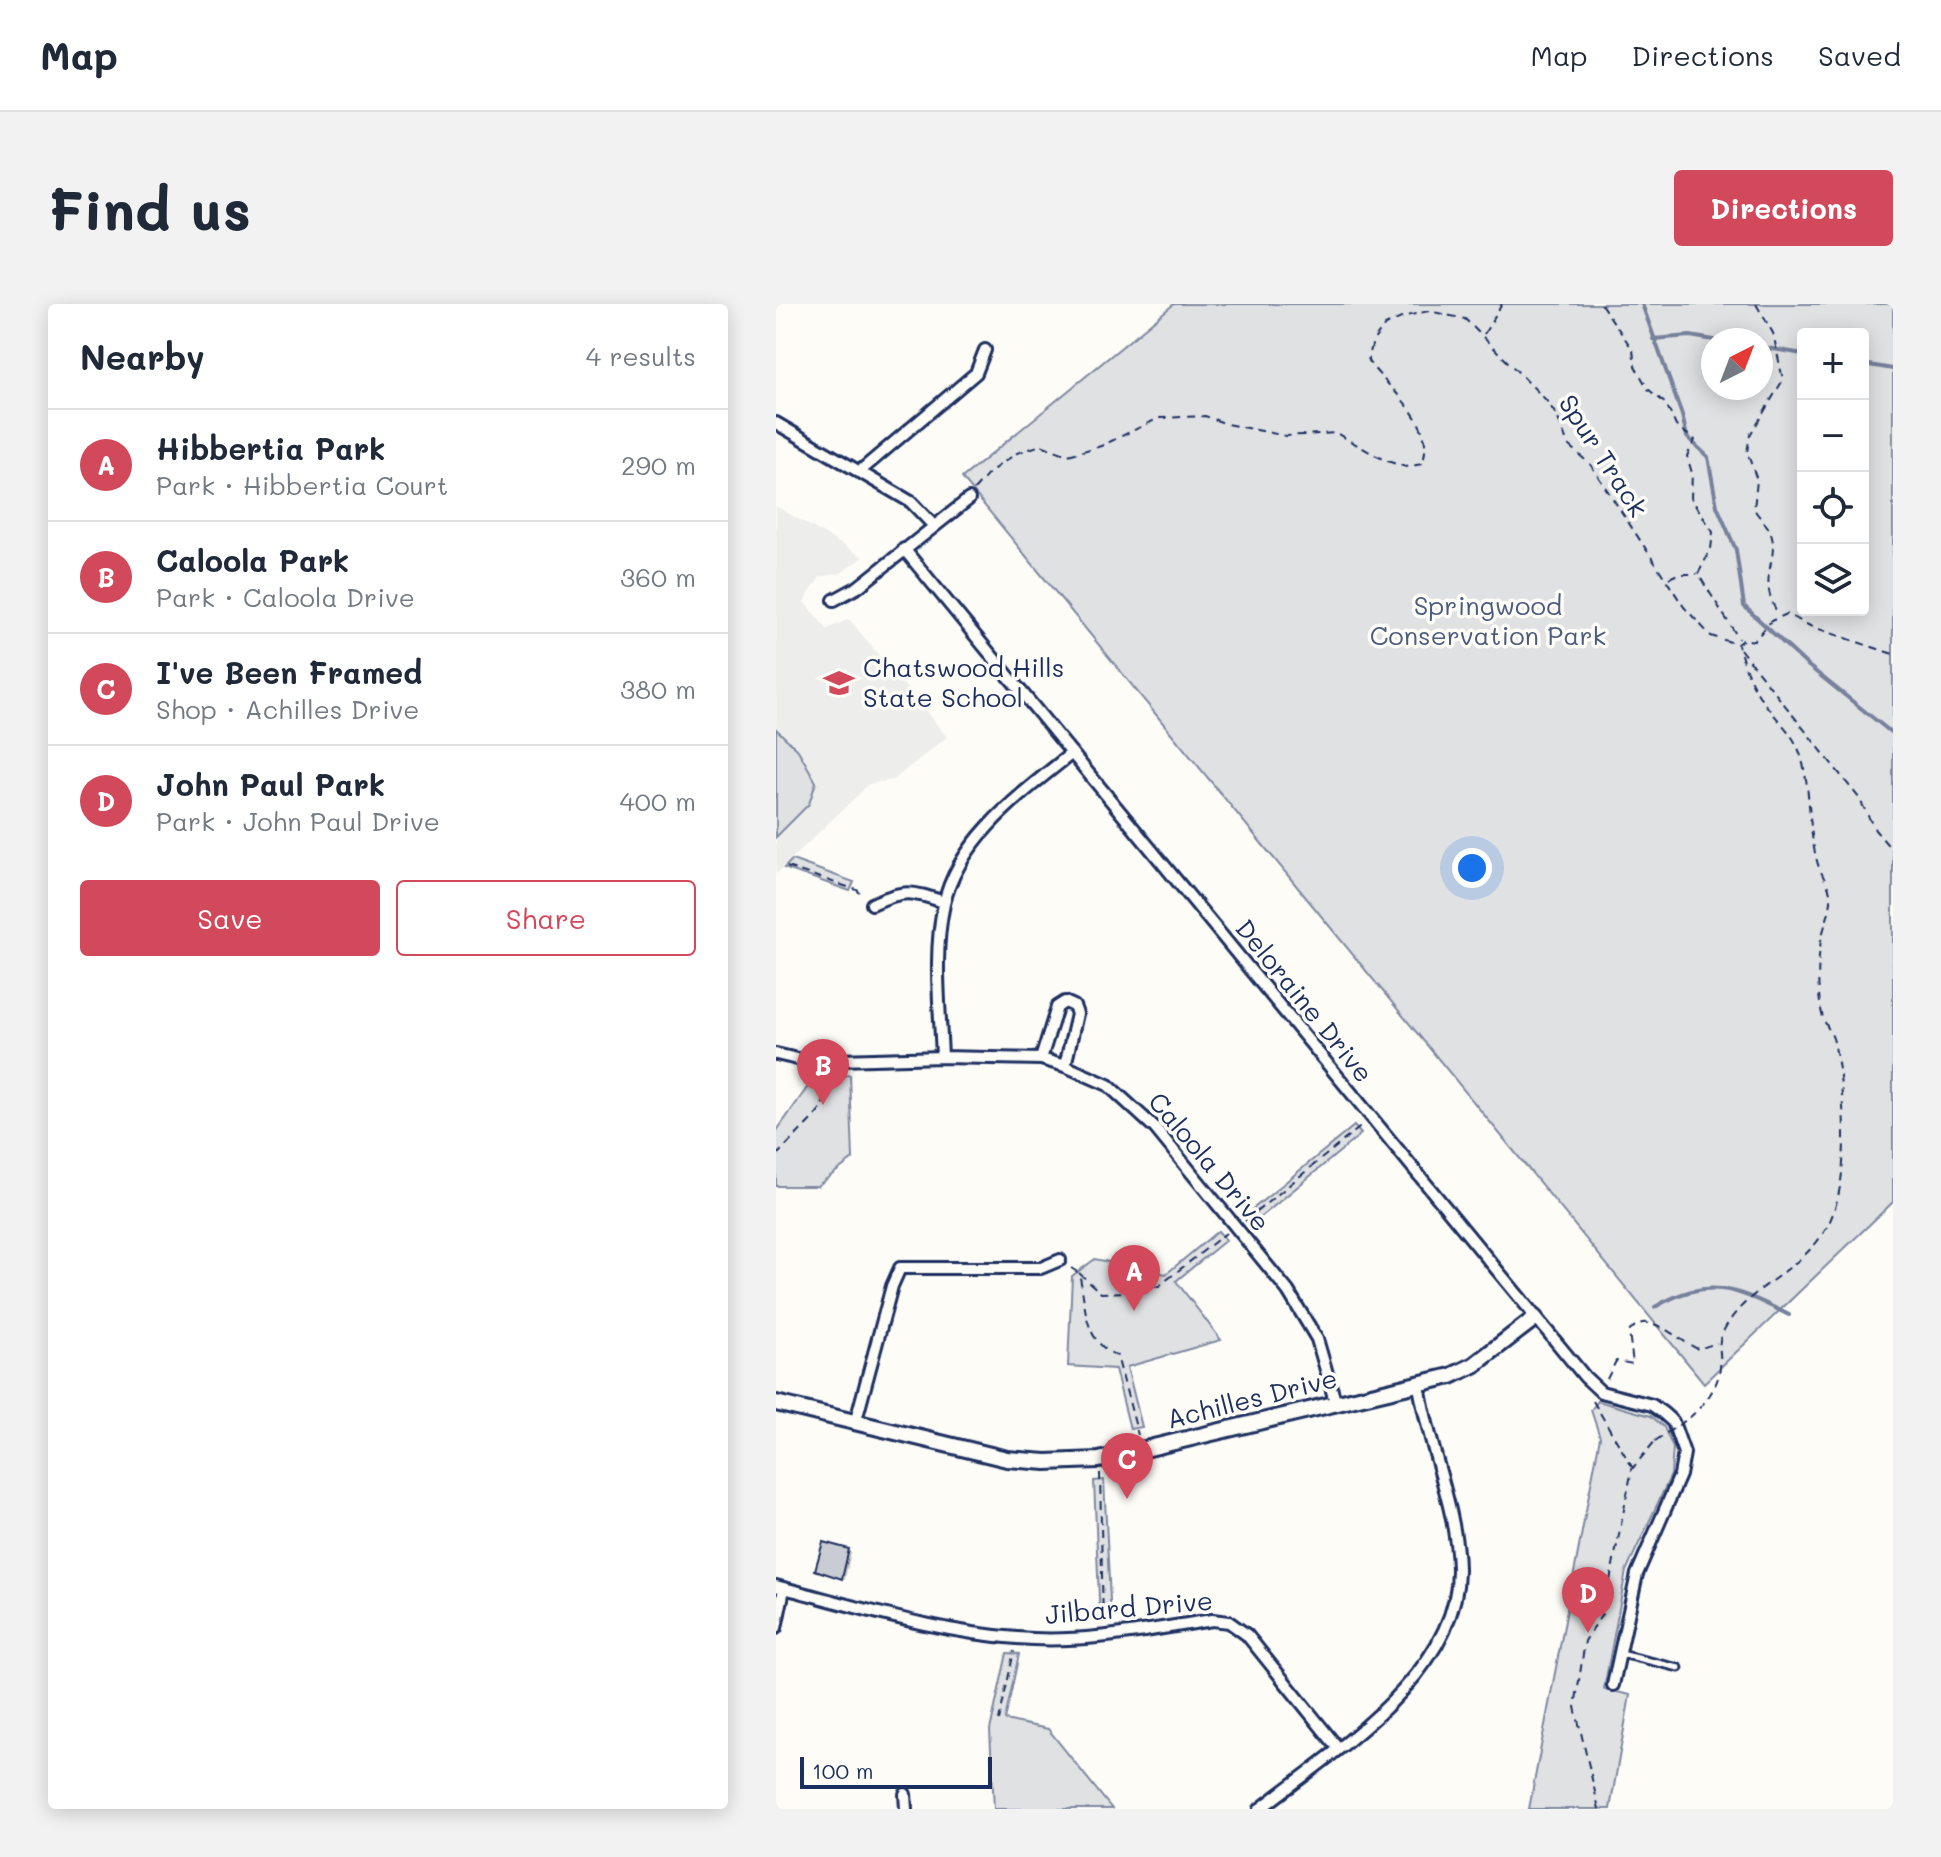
<!DOCTYPE html>
<meta charset="utf-8">
<style>
:root{--surface:#fff;--page:#f2f2f3;--text:#1f2937;--muted:#747a83;--line:#e0e1e3;--accent:#d1495b}
body{margin:0;font-family:Mali,sans-serif;background:var(--page);color:var(--text)}
.controls{position:absolute;right:24px;top:24px;display:grid;overflow:hidden;border-radius:8px;box-shadow:0 4px 20px #0003}
.controls button{width:72px;height:72px;display:grid;place-items:center;padding:0;border:0;border-bottom:2px solid var(--line);background:var(--surface);color:var(--text);font:40px sans-serif}
.compass{position:absolute;left:925px;top:24px;width:72px;height:72px;border-radius:50%;background:var(--surface);box-shadow:0 4px 20px #0003;rotate:42deg}
.scale{position:absolute;left:24px;bottom:20px;width:192px;box-sizing:border-box;padding-left:8px;border:4px solid #1b2f5e;border-top:0;font-size:22px;line-height:28px;white-space:nowrap;color:#1b2f5e;-webkit-text-stroke:6px #fdfcf7;paint-order:stroke}
.you{position:absolute;left:696px;top:564px;width:28px;height:28px;margin:-20px;border:6px solid #fff;border-radius:50%;background:#1a73e8;box-shadow:0 0 0 12px #1a73e833}
.badge{display:grid;place-items:center;width:52px;height:52px;border-radius:50%;background:var(--accent);color:#fff;font-size:26px;font-weight:700}
.pin{position:absolute;translate:-50% -66px;filter:drop-shadow(0 2px 4px #0008)}
.pin::after{content:'';position:absolute;top:42px;width:28px;height:24px;background:inherit;clip-path:polygon(0 0,100% 0,50% 100%)}
.list{margin:0;padding:0;list-style:none}
h2{display:flex;justify-content:space-between;align-items:center;height:104px;margin:0;padding:0 32px;font-size:34px}
h2 small{font-size:26px;font-weight:400;color:var(--muted)}
.list li{display:grid;grid-template-columns:52px 1fr auto;gap:24px;align-items:center;box-sizing:border-box;height:112px;padding:0 32px;border-top:2px solid var(--line)}
.list b{display:block;font-size:30px;white-space:nowrap}
.list p{margin:0;font-size:26px;white-space:nowrap;color:var(--muted)}
.list em{font-size:26px;font-style:normal;color:var(--muted)}
.actions{display:flex;gap:16px;padding:24px 32px}
.actions a{flex:1;padding:18px 0;border:2px solid var(--accent);border-radius:8px;text-align:center;font-size:28px;color:var(--accent)}
.actions .main{background:var(--accent);color:#fff}
.icon{flex:none;width:44px;height:44px;fill:none;stroke:currentColor;stroke-width:2;stroke-linecap:round;stroke-linejoin:round}
.map{position:relative;flex:none;width:1117px;height:1505px;overflow:hidden;border-radius:8px}
header{display:flex;align-items:center;gap:48px;box-sizing:border-box;height:112px;padding:0 40px;background:var(--surface);border-bottom:2px solid var(--line)}
header strong{font-size:38px}
nav{display:flex;gap:44px;margin-inline-start:auto;font-size:28px}
.intro{display:flex;align-items:center;justify-content:space-between;box-sizing:border-box;height:192px;padding:0 48px}
h1{margin:0;font-size:56px}
.button{padding:20px 36px;border-radius:8px;background:var(--accent);color:#fff;font-size:28px;font-weight:700}
main{display:flex;gap:48px;padding:0 48px}
aside{flex:1;background:var(--surface);border-radius:8px;box-shadow:0 4px 20px #0003}
.map>svg:first-child{display:block}
.built{fill:#edeeec}
.green{fill:#e0e1e3;stroke:#7e88a0;stroke-width:2;fill-rule:evenodd}
.shadow{fill:#0003}
.lines{fill:none;stroke-linecap:round;stroke-linejoin:round}
.stream{stroke:#76819c;stroke-width:4}
.building{fill:#c9ccd3;stroke:#1b2f5e;stroke-width:2}
.lane-casing{stroke:#1b2f5e;stroke-width:11}
.street-casing{stroke:#1b2f5e;stroke-width:16}
.secondary-casing{stroke:#1b2f5e;stroke-width:20}
.path{stroke:#1b2f5e;stroke-width:2;stroke-dasharray:8 6;stroke-linecap:butt}
.lane{stroke:#fdfcf7;stroke-width:5}
.street{stroke:#fdfcf7;stroke-width:10}
.secondary{stroke:#fdfcf7;stroke-width:14}
.path-bridge{stroke:#1b2f5e;stroke-width:2;stroke-dasharray:8 6;stroke-linecap:butt}
.labels{text-anchor:middle;stroke-width:7;stroke-linejoin:round;paint-order:stroke}
.street-label{font-size:26px;fill:#1b2f5e;stroke:#fdfcf7}
.park-label{font-size:26px;fill:#4c5c7f;stroke:#fdfcf7}
.poi-label{font-size:26px;fill:#1b2f5e;stroke:#fdfcf7;text-anchor:start}
</style>
<header>
<strong>Map</strong>
<nav><a>Map</a><a>Directions</a><a>Saved</a></nav>
</header>
<div class="intro"><h1>Find us</h1><a class="button">Directions</a></div>
<main>
<aside>
<h2>Nearby<small>4 results</small></h2>
<ul class="list">
<li><span class="badge">A</span><div><b>Hibbertia Park</b><p>Park · Hibbertia Court</p></div><em>290 m</em></li>
<li><span class="badge">B</span><div><b>Caloola Park</b><p>Park · Caloola Drive</p></div><em>360 m</em></li>
<li><span class="badge">C</span><div><b>I've Been Framed</b><p>Shop · Achilles Drive</p></div><em>380 m</em></li>
<li><span class="badge">D</span><div><b>John Paul Park</b><p>Park · John Paul Drive</p></div><em>400 m</em></li>
</ul>
<div class="actions"><a class="main">Save</a><a>Share</a></div>
</aside>
<div class="map">
<svg width="1117" height="1505" viewBox="0 0 1117 1505">
<rect width="100%" height="100%" fill="#fdfcf7"/>
<filter id="ink" filterUnits="userSpaceOnUse"><feTurbulence type="fractalNoise" baseFrequency=".0125" numOctaves="2"/><feDisplacementMap in="SourceGraphic" scale="16" xChannelSelector="R" yChannelSelector="G"/><feConvolveMatrix kernelMatrix="1 2 1 2 8 2 1 2 1" color-interpolation-filters="sRGB"/></filter>
<g filter="url(#ink)">
<path class="built" d="M 0,202 L 87,253 L 65,269 L 44,273 L 28,298 L 51,325 L 73,315 L 171,433 L 117,476 L 93,480 L 0,570 Z"/>
<path class="green" d="M 398,0 L 1117,0 L 1117,898 L 928,1079 L 186,174 ZM 1027,30 L 1087,30 L 1087,306 L 1027,306 ZM 937,36 L 985,36 L 985,84 L 937,84 Z
M 0,425 L 22,446 L 40,478 L 33,500 L 0,533 Z
M 16,556 L 78,578 L 74,587 L 8,564 Z
M 74,771 L 77,855 L 41,882 L 0,882 L 0,828 L 38,774 Z
M 578,822 L 585,830 L 480,917 L 473,908 Z
M 442,927 L 450,936 L 400,977 L 445,1036 L 351,1063 L 366,1123 L 354,1125 L 339,1065 L 292,1062 L 296,972 L 319,955 L 390,970 Z
M 822,1097 L 875,1112 L 888,1123 L 897,1144 L 895,1171 L 850,1267 L 828,1385 L 854,1391 L 834,1505 L 753,1505 L 824,1133 L 815,1106 Z
M 328,1176 L 335,1317 L 324,1318 L 318,1177 Z
M 231,1349 L 243,1350 L 229,1416 L 272,1425 L 336,1505 L 218,1505 L 214,1426 Z"/>
<path class="shadow" d="M 72,1247 L 75,1249 L 69,1275 L 44,1266 Z"/>
<g class="lines">
<path class="stream" d="M 866,0 L 906,111 L 911,133 L 932,153 L 941,202 L 960,246 L 968,302 L 1030,360 L 1117,430
M 877,35 L 914,32 L 938,36
M 985,43 L 1027,50
M 1087,60 L 1117,65
M 879,1003 C 934,971 960,985 1013,1011"/>
</g>
<path class="building" d="M 47,1238 L 73,1245 L 66,1275 L 39,1266 Z"/>
<g class="lines">
<g class="lane-casing">
<path id="lane" d="M 845,1350 L 903,1364"/>
</g>
<g class="street-casing">
<path id="street" d="M 0,119 L 135,198 L 157,221
M 83,168 L 200,69 L 209,46
M 128,245 L 809,1073 L 825,1088 L 876,1101 L 887,1109 L 897,1118 L 908,1149 L 904,1171 L 861,1270 L 837,1381
M 58,296 L 82,283 L 193,195
M 96,600 C 128,585 135,587 168,598
M 0,750 L 30,757 L 166,753 L 265,755 L 289,762 L 332,781 L 379,824 L 512,987 L 541,1035 L 559,1097
M 166,753 C 164,703 157,649 168,600 C 182,535 248,488 296,449
M 265,755 L 281,703 L 289,698 L 298,702 L 301,710 L 289,762
M 79,1120 L 116,982 L 124,964 L 265,964 L 284,956
M 0,1282 C 79,1302 159,1328 241,1334 C 307,1340 372,1326 436,1316 L 453,1318 L 471,1331 L 562,1444
M 0,1324 L 8,1285
M 129,1490 L 130,1505
M 484,1505 C 558,1447 683,1370 682,1265 C 681,1204 652,1142 643,1081"/>
</g>
<g class="secondary-casing">
<path id="secondary" d="M 0,1099 L 231,1155 L 270,1158 L 323,1156 L 675,1072 L 698,1061 L 759,1014"/>
</g>
<path class="path" d="M 825,0 L 857,46 L 859,62 L 872,85 L 890,100 L 900,122 L 919,136 L 911,152 L 916,169 L 915,194 L 937,228 L 935,245 L 922,270 L 963,335
M 980,0 L 997,29 L 1007,76 L 974,131 L 971,148 L 981,176 L 978,205 C 982,212 989,218 993,225 C 1007,253 978,273 1003,311
M 708,30 L 726,0
M 198,186 L 215,167 L 241,149 L 265,141 L 292,151 L 325,142 L 383,114 L 429,112 L 451,120 L 510,132 L 560,129 L 608,156 L 630,163 L 646,160 C 662,119 614,87 592,57 L 597,37 L 609,21 L 630,12 L 653,7 L 689,15 L 770,96 L 781,112 L 792,141 L 814,160 L 908,303 L 935,332 L 961,340 L 968,335 L 978,337 L 995,317 L 1011,310 L 1034,322 L 1117,350
M 893,274 L 902,270 L 921,270
M 964,345 L 1083,494 L 1099,526 L 1117,547
M 11,563 L 81,586 L 86,591
M 0,852 L 42,809 L 63,768
M 469,917 L 588,820
M 295,964 L 303,969 C 311,1003 306,1036 341,1052 L 362,1131
M 303,969 L 325,989 L 354,988 L 383,982 L 450,929
M 831,1075 L 840,1057 L 857,1060 L 853,1028 C 872,1003 900,1036 922,1045 L 941,1039
M 817,1097 L 856,1163
M 913,1114 C 927,1102 942,1084 944,1064 C 946,1042 938,1041 952,1019 C 977,981 1024,966 1048,928 C 1077,883 1069,788 1058,738 C 1056,728 1048,720 1046,710 C 1041,689 1041,653 1046,632 C 1049,620 1054,608 1055,597 C 1056,584 1044,570 1041,557 C 1032,525 1035,489 1026,456 C 1020,430 1001,417 986,396 C 974,379 968,361 962,341
M 324,1169 L 327,1322
M 223,1417 L 238,1347
M 823,1505 L 799,1403 L 809,1337 L 828,1307 L 856,1165 L 879,1137"/>
<use href="#lane" class="lane"/>
<use href="#street" class="street"/>
<use href="#secondary" class="secondary"/>
<path class="path-bridge" d="M 879,1137 L 913,1114"/>
</g>
</g>
<defs>
<g id="school-bare" transform="scale(2.4)"><path d="M0-5L7-2L0 1L-7-2ZM-4 1L0 2.5L4 1V4Q0 6-4 4Z" fill="#d1495b" stroke="#fdfcf7" stroke-width="2.5" paint-order="stroke"/></g>
</defs>
<g fill-rule="evenodd">
<use href="#school-bare" x="63" y="379"/>
</g>
<g class="labels">
<g class="street-label">
<text transform="translate(827 152) rotate(57)" y="9">Spur Track</text>
<text transform="translate(528 697) rotate(51)" y="9">Deloraine Drive</text>
<text transform="translate(433 858) rotate(50)" y="9">Caloola Drive</text>
<text transform="translate(476 1095) rotate(-14)" y="9">Achilles Drive</text>
<text transform="translate(353 1304) rotate(-5)" y="9">Jilbard Drive</text>
</g>
<g class="park-label">
<text x="712" y="311">Springwood<tspan x="712" dy="30">Conservation Park</tspan></text>
</g>
<g class="poi-label">
<text x="87" y="373">Chatswood Hills<tspan x="87" dy="30">State School</tspan></text>
</g>
</g>
</svg>
<div class="controls">
<button>+</button>
<button>−</button>
<button><svg class="icon" aria-label="locate" viewBox="0 0 24 24"><circle cx="12" cy="12" r="6"/><path d="M12 2v4M12 18v4M2 12h4M18 12h4"/></svg></button>
<button><svg class="icon" aria-label="layers" viewBox="0 0 24 24"><path d="M12 4l9 5-9 5-9-5zM3 14l9 5 9-5"/></svg></button>
</div>
<svg class="compass" viewBox="-18 -18 36 36"><path d="M0-13l5 13h-10z" fill="#e53935"/><path d="M0 13l5-13h-10z" fill="#747a83"/></svg>
<div class="scale">100 m</div>
<div class="you"></div>
<div class="pin badge" style="left:358px;top:1007px">A</div>
<div class="pin badge" style="left:47px;top:801px">B</div>
<div class="pin badge" style="left:351px;top:1195px">C</div>
<div class="pin badge" style="left:812px;top:1329px">D</div>
</div>
</main>
